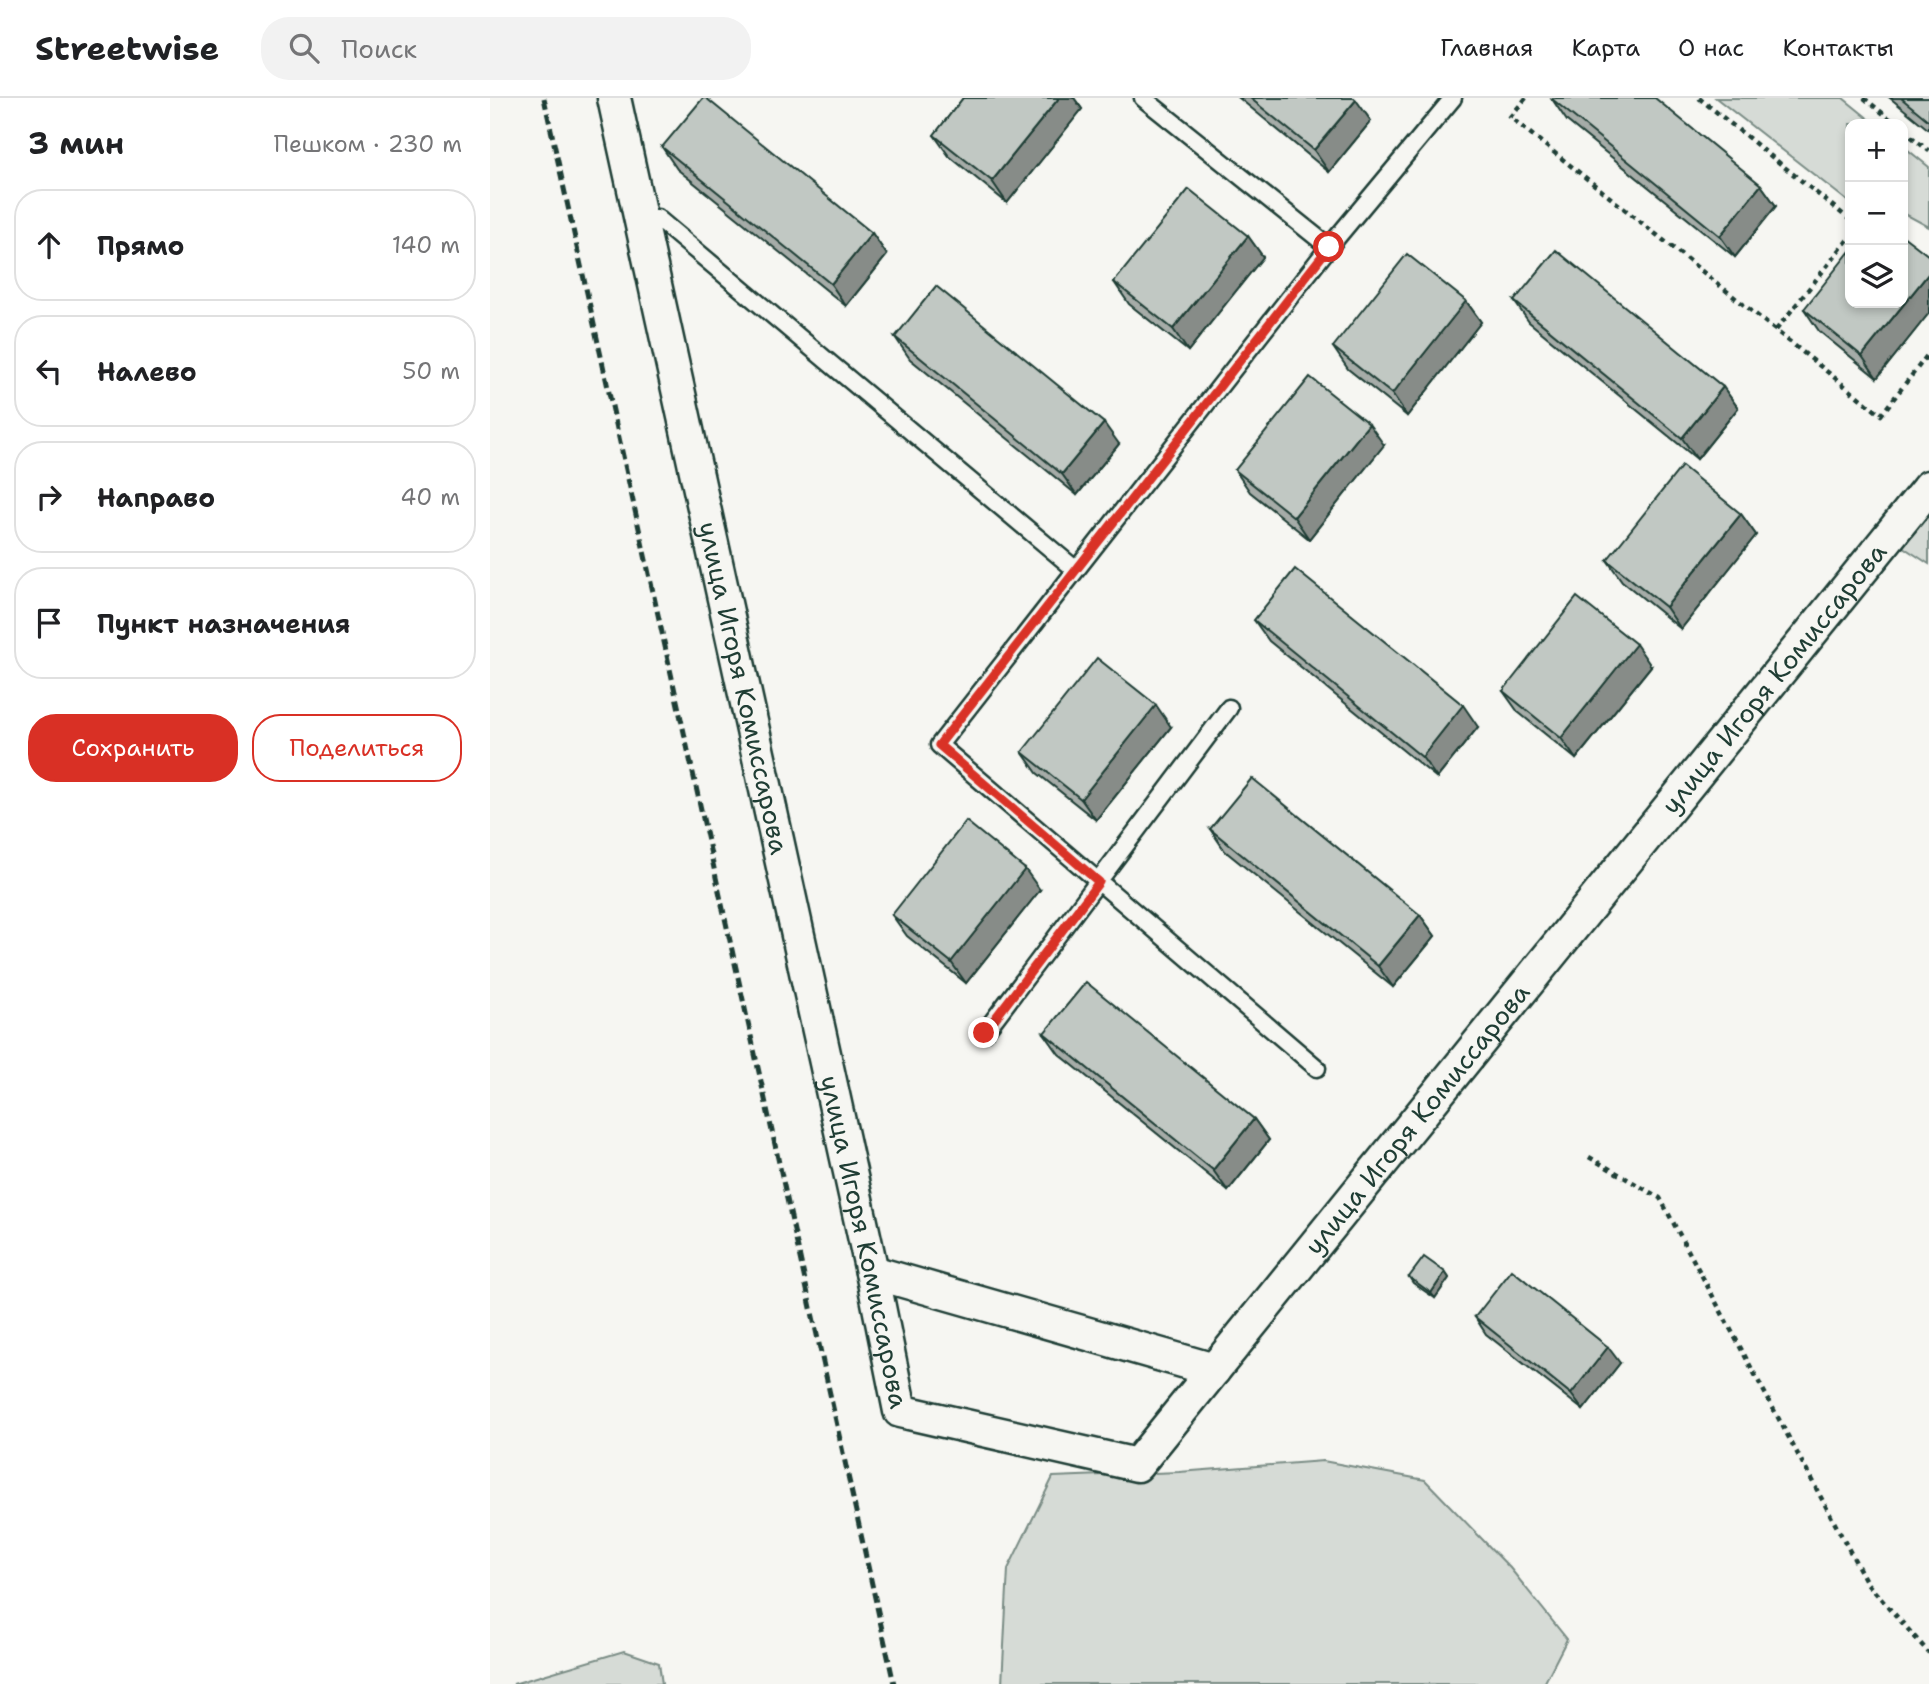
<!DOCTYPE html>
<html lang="ru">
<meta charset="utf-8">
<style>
:root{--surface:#fff;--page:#f2f2f2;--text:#202124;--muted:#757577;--line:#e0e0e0;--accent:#d93025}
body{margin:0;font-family:"Shantell Sans",sans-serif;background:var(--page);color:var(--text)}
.controls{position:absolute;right:21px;top:21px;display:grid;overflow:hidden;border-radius:14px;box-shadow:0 4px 10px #0003}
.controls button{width:63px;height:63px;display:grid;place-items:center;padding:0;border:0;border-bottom:2px solid var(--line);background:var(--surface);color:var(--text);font:35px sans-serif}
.stop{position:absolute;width:21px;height:21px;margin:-16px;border:5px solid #d93025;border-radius:50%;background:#fff}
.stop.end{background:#d93025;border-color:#fff;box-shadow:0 2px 7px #0008}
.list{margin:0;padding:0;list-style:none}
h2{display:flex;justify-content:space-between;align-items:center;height:91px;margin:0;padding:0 28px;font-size:30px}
h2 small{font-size:23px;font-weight:400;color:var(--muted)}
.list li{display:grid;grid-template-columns:46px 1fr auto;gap:21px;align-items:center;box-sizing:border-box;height:112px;margin:0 14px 14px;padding:0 14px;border:2px solid var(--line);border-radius:28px}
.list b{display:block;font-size:26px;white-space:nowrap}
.list em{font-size:23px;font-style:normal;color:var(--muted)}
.actions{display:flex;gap:14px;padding:21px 28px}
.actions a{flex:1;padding:16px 0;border:2px solid var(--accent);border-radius:28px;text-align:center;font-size:24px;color:var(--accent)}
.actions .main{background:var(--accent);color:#fff}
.icon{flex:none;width:38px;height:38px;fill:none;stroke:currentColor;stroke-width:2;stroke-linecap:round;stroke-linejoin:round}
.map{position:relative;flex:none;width:1439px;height:1586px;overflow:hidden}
header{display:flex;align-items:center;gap:42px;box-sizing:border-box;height:98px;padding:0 35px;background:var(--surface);border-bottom:2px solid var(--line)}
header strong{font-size:33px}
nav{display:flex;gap:38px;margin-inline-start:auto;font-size:24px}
.search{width:490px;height:63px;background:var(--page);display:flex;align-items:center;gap:18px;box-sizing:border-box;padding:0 24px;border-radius:28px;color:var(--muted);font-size:26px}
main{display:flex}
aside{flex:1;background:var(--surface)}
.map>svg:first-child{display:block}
.green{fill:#d6dbd6;stroke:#7a8c85;stroke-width:2}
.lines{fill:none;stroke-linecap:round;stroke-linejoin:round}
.lane-casing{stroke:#1f3d34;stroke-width:21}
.street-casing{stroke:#1f3d34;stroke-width:37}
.path{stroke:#1f3d34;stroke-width:4.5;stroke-dasharray:5 5;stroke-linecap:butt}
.lane{stroke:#f6f6f2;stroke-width:16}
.street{stroke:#f6f6f2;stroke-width:32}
.rail{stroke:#1f3d34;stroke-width:5;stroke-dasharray:10 5;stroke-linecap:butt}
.wall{fill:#a6aca8;stroke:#1f3d34;stroke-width:2}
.shaded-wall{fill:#878c88;stroke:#1f3d34;stroke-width:2}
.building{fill:#c1c8c3;stroke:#1f3d34;stroke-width:2}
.route{stroke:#d93025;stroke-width:9}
.labels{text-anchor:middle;stroke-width:6;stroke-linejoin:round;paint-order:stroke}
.street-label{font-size:26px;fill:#1f3d34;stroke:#f6f6f2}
</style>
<header>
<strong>Streetwise</strong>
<div class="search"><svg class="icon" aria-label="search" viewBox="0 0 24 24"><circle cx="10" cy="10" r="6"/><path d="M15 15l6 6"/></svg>Поиск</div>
<nav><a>Главная</a><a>Карта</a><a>О нас</a><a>Контакты</a></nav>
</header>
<main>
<aside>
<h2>3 мин<small>Пешком · 230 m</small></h2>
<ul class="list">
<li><svg class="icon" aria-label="ahead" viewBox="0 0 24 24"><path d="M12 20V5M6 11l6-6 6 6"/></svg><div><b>Прямо</b></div><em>140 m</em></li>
<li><svg class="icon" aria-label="left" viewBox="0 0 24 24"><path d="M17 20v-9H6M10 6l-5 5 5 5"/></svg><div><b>Налево</b></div><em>50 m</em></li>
<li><svg class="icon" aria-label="right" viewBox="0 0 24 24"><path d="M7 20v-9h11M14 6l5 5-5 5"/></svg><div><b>Направо</b></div><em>40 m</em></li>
<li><svg class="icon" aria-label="arrive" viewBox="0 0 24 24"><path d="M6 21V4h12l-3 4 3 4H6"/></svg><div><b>Пункт назначения</b></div></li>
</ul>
<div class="actions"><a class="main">Сохранить</a><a>Поделиться</a></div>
</aside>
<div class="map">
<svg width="1439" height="1586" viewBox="0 0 1439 1586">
<rect width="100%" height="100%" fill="#f6f6f2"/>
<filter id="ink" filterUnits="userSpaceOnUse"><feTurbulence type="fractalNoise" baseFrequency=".0143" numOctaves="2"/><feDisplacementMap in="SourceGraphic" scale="14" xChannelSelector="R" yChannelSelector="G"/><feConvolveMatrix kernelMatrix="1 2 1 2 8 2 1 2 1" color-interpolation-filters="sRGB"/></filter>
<g filter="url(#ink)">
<path class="green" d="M 1226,0 L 1353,0 L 1385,26 L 1360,26 L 1360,105 Z
M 1413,48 L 1439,69 L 1439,129 L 1413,115 Z
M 1439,406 L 1439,466 L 1407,445 Z
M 833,1363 L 935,1382 L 1020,1470 L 1077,1541 L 1054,1586 L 512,1586 L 518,1471 L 563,1379 L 689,1374 Z
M 134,1553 L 169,1565 L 172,1586 L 23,1586 Z"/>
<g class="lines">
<g class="lane-casing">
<path id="lane" d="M 653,0 L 839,149
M 167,120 L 586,472
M 494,935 L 739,610
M 827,970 L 449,647 L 839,149 L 963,0"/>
</g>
<g class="street-casing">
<g id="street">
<path id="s1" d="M 124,0 L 382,1174 L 410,1313 L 647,1367 L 1439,389"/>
<path d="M 382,1174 L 724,1272"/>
</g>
</g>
<path class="path" d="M 1036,0 L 1020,19 L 1391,317 L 1439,255
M 1209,0 L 1360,122
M 1374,0 L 1406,26
M 1413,32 L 1439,53
M 1286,232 L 1360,139
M 1099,1059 L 1170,1100 L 1377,1485 L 1439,1555"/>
<use href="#lane" class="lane"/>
<use href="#street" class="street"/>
<path class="rail" d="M 54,0 L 404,1586"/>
</g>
<path class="wall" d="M 473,0 L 584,0 L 592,11 L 517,105 L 459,58 L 444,37 Z
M 749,0 L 864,0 L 881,23 L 839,74 Z
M 1400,0 L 1439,0 L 1439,32 Z
M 1062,1 L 1271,87 L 1286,108 L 1245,159 L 1077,23 Z
M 172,49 L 382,135 L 397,157 L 356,208 L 187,71 Z
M 758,138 L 773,159 L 698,253 L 639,206 L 624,184 Z
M 1439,158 L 1439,215 L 1387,280 L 1329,233 L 1314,211 Z
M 976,203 L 991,224 L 917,318 L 858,271 L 843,249 Z
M 1024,203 L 1233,289 L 1248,310 L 1207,361 L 1039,224 Z
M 405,239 L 629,346 L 587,397 L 420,261 Z
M 894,347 L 819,441 L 760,394 L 745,372 Z
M 1251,416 L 1266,437 L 1191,531 L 1132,483 L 1117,462 Z
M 764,522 L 988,629 L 947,680 L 779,543 Z
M 1161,568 L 1086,661 L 1028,614 L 1013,593 Z
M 681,629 L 606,722 L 547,675 L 532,654 Z
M 720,731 L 930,817 L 945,838 L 903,889 L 735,753 Z
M 550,792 L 476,885 L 417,838 L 402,817 Z
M 554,935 L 764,1021 L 779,1042 L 738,1093 L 569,956 Z
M 955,1174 L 959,1180 L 945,1200 L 923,1185 L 919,1179 Z
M 985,1219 L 1130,1265 L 1093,1312 L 996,1236 Z"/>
<path class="shaded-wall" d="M 569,0 L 584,0 L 592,11 L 517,105 L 502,83 Z
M 866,2 L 881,23 L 839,74 L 824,52 Z
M 1271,87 L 1286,108 L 1245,159 L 1230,138 Z
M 382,135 L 397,157 L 356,208 L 341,186 Z
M 758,138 L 773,159 L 698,253 L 683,231 Z
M 1439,175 L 1439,215 L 1387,280 L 1372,258 Z
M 976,203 L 991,224 L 917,318 L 902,296 Z
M 1233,289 L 1248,310 L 1207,361 L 1192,340 Z
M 614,325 L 629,346 L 587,397 L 572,376 Z
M 879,326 L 894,347 L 819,441 L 804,419 Z
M 1251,416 L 1266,437 L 1191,531 L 1176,509 Z
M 1146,546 L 1161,568 L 1086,661 L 1071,640 Z
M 666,607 L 681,629 L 606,722 L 591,701 Z
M 973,607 L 988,629 L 947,680 L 932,659 Z
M 535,771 L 550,792 L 476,885 L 461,864 Z
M 930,817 L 945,838 L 903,889 L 888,868 Z
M 764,1021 L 779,1042 L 738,1093 L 723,1072 Z
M 955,1174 L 959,1180 L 945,1200 L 941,1195 Z
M 1118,1249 L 1130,1265 L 1093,1312 L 1081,1296 Z"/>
<path class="building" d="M 213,0 L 216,0 L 382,135 L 341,186 L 172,49 Z
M 473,0 L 569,0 L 502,83 L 444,37 Z
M 760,0 L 864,0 L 866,2 L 824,52 Z
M 1063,0 L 1165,0 L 1271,87 L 1230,138 L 1062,1 Z
M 1411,0 L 1439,0 L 1439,23 Z
M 699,91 L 758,138 L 683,231 L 624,184 Z
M 1413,138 L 1439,158 L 1439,175 L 1372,258 L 1314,211 L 1360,153 L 1360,205 L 1413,205 Z
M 1066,152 L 1233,289 L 1192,340 L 1024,203 Z
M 917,156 L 976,203 L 902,296 L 843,249 Z
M 446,188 L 614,325 L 572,376 L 405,239 Z
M 820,279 L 879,326 L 804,419 L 745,372 Z
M 1192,368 L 1251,416 L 1176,509 L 1117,462 Z
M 805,471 L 973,607 L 932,659 L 764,522 Z
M 1087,499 L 1146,546 L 1071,640 L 1013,593 Z
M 607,560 L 666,607 L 591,701 L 532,654 Z
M 762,680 L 930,817 L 888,868 L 720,731 Z
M 476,723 L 535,771 L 461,864 L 402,817 Z
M 596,884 L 764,1021 L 723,1072 L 554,935 Z
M 934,1159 L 955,1174 L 941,1195 L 919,1179 Z
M 1022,1172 L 1118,1249 L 1081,1296 L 985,1219 Z"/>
</g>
<g class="lines" filter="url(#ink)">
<path class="route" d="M 494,935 L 609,784 L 449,647 L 839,149"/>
</g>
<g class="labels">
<g class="street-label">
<text dy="9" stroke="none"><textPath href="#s1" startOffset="2599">улица Игоря Комиссарова</textPath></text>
<text dy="9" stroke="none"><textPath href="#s1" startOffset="604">улица Игоря Комиссарова</textPath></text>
<text dy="9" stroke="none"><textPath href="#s1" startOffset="2032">улица Игоря Комиссарова</textPath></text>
<text dy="9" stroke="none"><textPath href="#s1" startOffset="1171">улица Игоря Комиссарова</textPath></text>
</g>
</g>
</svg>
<div class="controls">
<button>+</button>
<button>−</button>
<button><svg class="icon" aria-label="layers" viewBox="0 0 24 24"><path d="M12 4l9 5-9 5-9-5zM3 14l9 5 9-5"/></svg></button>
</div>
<div class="stop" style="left:839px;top:149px"></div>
<div class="stop end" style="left:494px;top:935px"></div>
</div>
</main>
